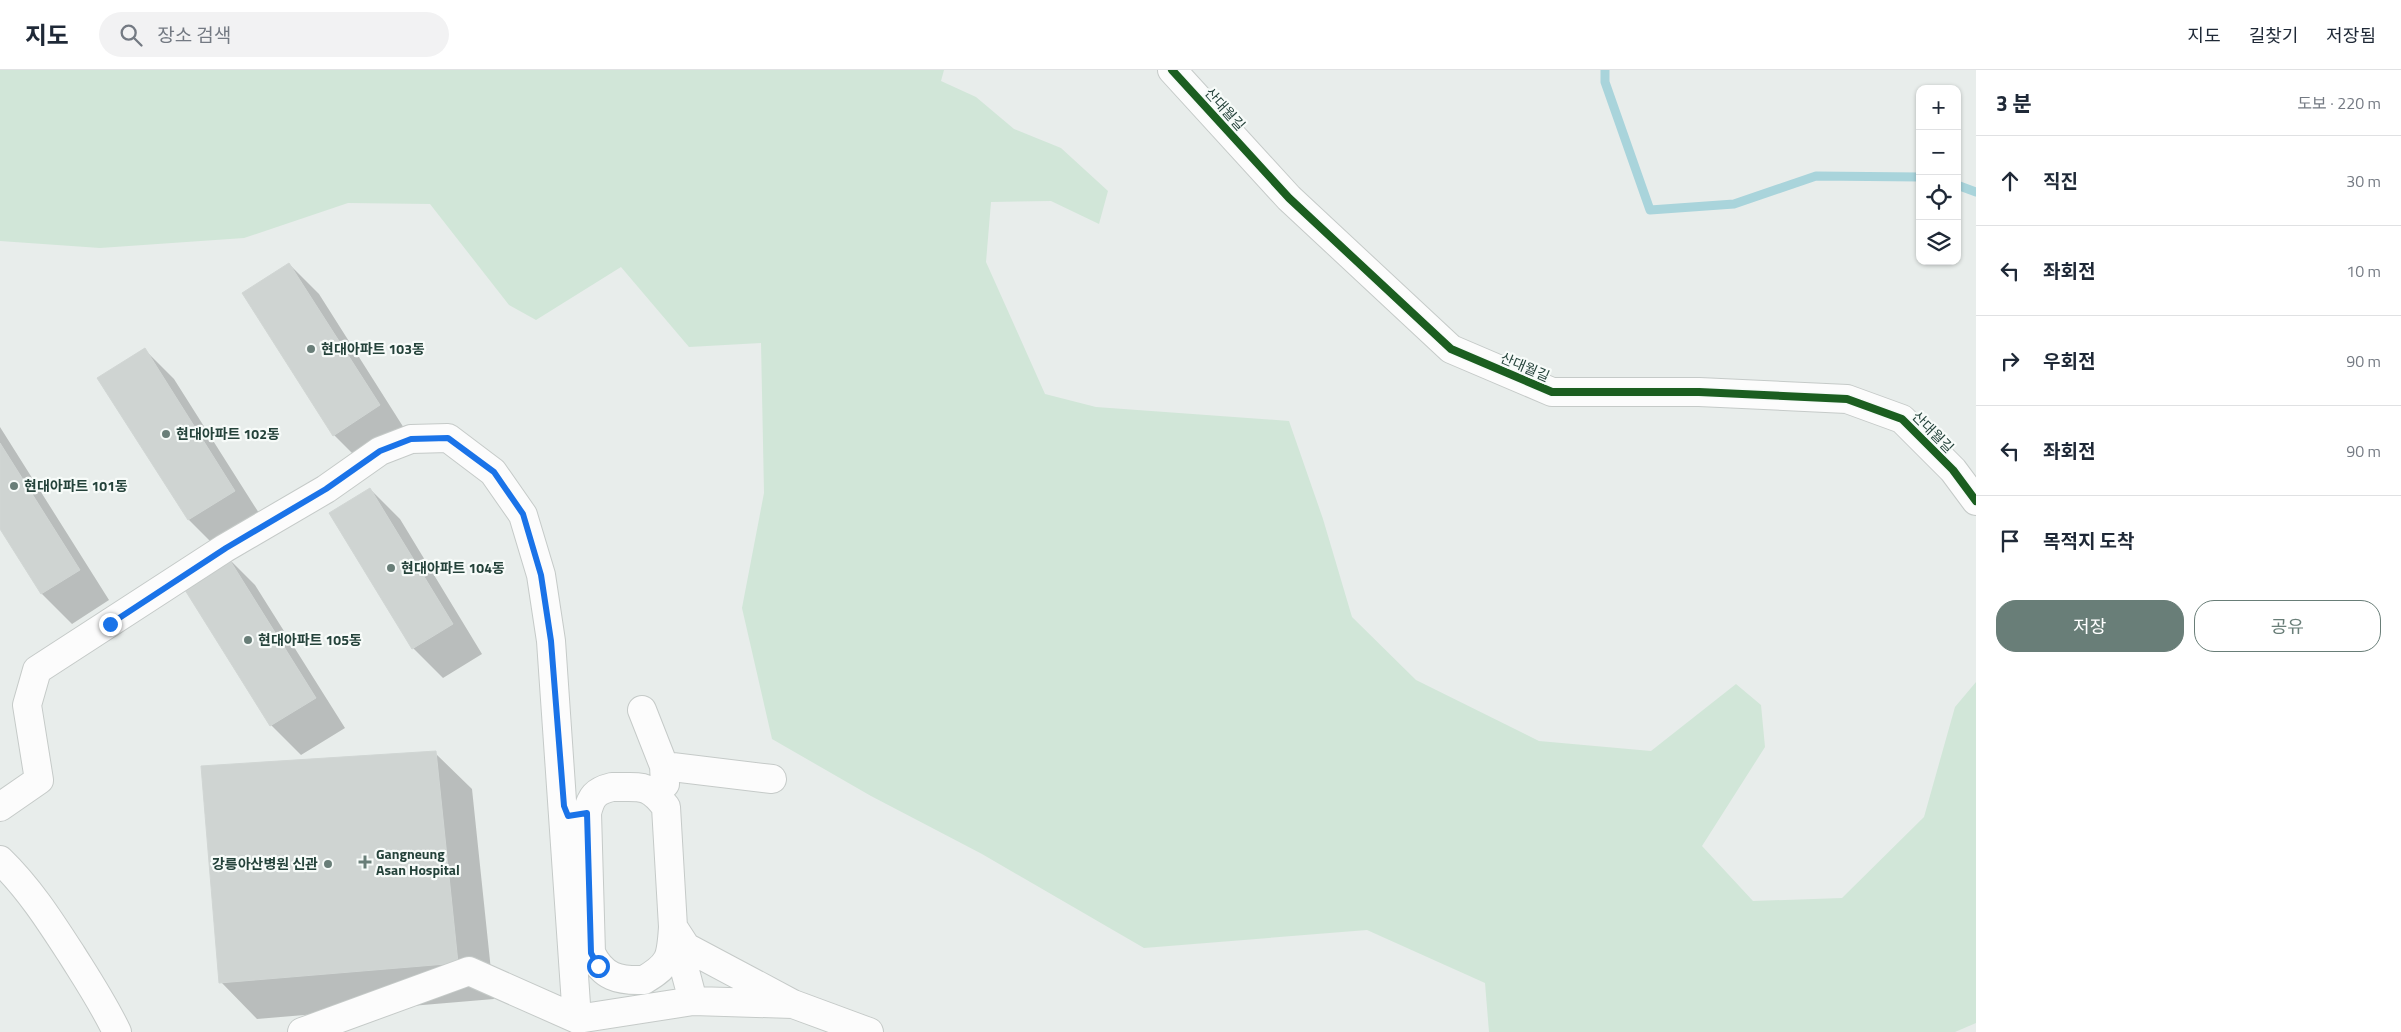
<!DOCTYPE html>
<html lang="ko">
<meta charset="utf-8">
<style>
:root{--surface:#fff;--page:#f2f2f3;--text:#1f2937;--muted:#747a83;--line:#e0e1e3;--accent:#697e78}
body{margin:0;font-family:"Titillium Web","Noto Sans KR",sans-serif;background:var(--page);color:var(--text)}
.controls{position:absolute;right:15px;top:15px;display:grid;overflow:hidden;border-radius:10px;box-shadow:0 1px 4px #0004}
.controls button{width:45px;height:45px;display:grid;place-items:center;padding:0;border:0;border-bottom:1px solid var(--line);background:var(--surface);color:var(--text);font:25px sans-serif}
.stop{position:absolute;width:15px;height:15px;margin:-11px;border:4px solid #1a73e8;border-radius:50%;background:#fff}
.stop.end{background:#1a73e8;border-color:#fff;box-shadow:0 1px 5px #0008}
.list{margin:0;padding:0;list-style:none}
h2{display:flex;justify-content:space-between;align-items:center;height:65px;margin:0;padding:0 20px;font-size:21px}
h2 small{font-size:16px;font-weight:400;color:var(--muted)}
.list li{display:grid;grid-template-columns:32px 1fr auto;gap:15px;align-items:center;box-sizing:border-box;height:90px;padding:0 20px;border-top:1px solid var(--line)}
.list b{display:block;font-size:19px;white-space:nowrap}
.list em{font-size:16px;font-style:normal;color:var(--muted)}
.actions{display:flex;gap:10px;padding:15px 20px}
.actions a{flex:1;padding:11px 0;border:1px solid var(--accent);border-radius:20px;text-align:center;font-size:18px;color:var(--accent)}
.actions .main{background:var(--accent);color:#fff}
.icon{flex:none;width:28px;height:28px;fill:none;stroke:currentColor;stroke-width:2;stroke-linecap:round;stroke-linejoin:round}
.map{position:relative;flex:none;width:1976px;height:962px;overflow:hidden}
header{display:flex;align-items:center;gap:30px;box-sizing:border-box;height:70px;padding:0 25px;background:var(--surface);border-bottom:1px solid var(--line)}
header strong{font-size:24px}
nav{display:flex;gap:28px;margin-inline-start:auto;font-size:18px}
.search{width:350px;height:45px;background:var(--page);display:flex;align-items:center;gap:12px;box-sizing:border-box;padding:0 18px;border-radius:28px;color:var(--muted);font-size:19px}
main{display:flex}
aside{flex:1;background:var(--surface)}
.map>svg:first-child{display:block}
.green{fill:#d1e6d8}
.shadow{fill:#0003}
.lines{fill:none;stroke-linecap:round;stroke-linejoin:round}
.stream{stroke:#a9d4db;stroke-width:9}
.building{fill:#cfd4d2;stroke:#d1d6d4}
.minor-casing{stroke:#c5cac8;stroke-width:30}
.minor{stroke:#fcfcfc;stroke-width:28}
.cycleway-casing{stroke:#f7fbf9;stroke-width:11}
.cycleway{stroke:#1b5e20;stroke-width:8}
.route{stroke:#1a73e8;stroke-width:6}
.poi-dot{fill:#697e78;stroke:#f7fbf9;stroke-width:2}
.labels{text-anchor:middle;stroke-width:4.5;stroke-linejoin:round;paint-order:stroke}
.street-label{font-size:14px;fill:#24423a;stroke:#f7fbf9}
.poi-label{font-size:14px;font-weight:bold;fill:#24423a;stroke:#f7fbf9;text-anchor:start}
</style>
<header>
<strong>지도</strong>
<div class="search"><svg class="icon" aria-label="search" viewBox="0 0 24 24"><circle cx="10" cy="10" r="6"/><path d="M15 15l6 6"/></svg>장소 검색</div>
<nav><a>지도</a><a>길찾기</a><a>저장됨</a></nav>
</header>
<main>
<div class="map">
<svg width="1976" height="962" viewBox="0 0 1976 962">
<rect width="100%" height="100%" fill="#e8edeb"/>
<path class="green" d="M 0,0 L 944,0 L 941,11 L 976,27 L 1014,59 L 1061,78 L 1108,121 L 1099,154 L 1051,131 L 991,132 L 986,192 L 1045,324 L 1096,337 L 1289,351 L 1323,449 L 1352,547 L 1416,610 L 1539,671 L 1651,681 L 1736,614 L 1761,635 L 1765,677 L 1702,776 L 1753,831 L 1842,828 L 1924,747 L 1955,637 L 1976,612 L 1976,953 L 1955,962 L 1489,962 L 1485,913 L 1367,860 L 1144,878 L 982,784 L 871,726 L 772,669 L 742,538 L 764,423 L 761,273 L 689,277 L 621,197 L 536,250 L 509,235 L 430,134 L 348,133 L 244,168 L 100,178 L 0,171 Z"/>
<path class="shadow" d="M 289,194 L 319,224 L 409,366 L 364,395 L 334,365 Z
M 144,279 L 174,309 L 264,451 L 219,480 L 189,450 L 99,308 Z
M 0,357 L 109,530 L 72,554 L 42,524 L 0,457 Z
M 370,419 L 400,449 L 482,584 L 443,608 L 413,578 Z
M 225,485 L 255,515 L 345,658 L 301,685 L 271,655 L 181,513 Z
M 435,683 L 472,719 L 494,929 L 257,949 L 221,912 Z"/>
<g class="lines">
<path class="stream" d="M 1605,0 L 1605,12 L 1650,140 L 1734,134 L 1816,106 L 1920,107
M 1957,115 L 1976,122"/>
</g>
<path class="building" d="M 289,193 L 380,335 L 333,366 L 242,223 Z
M 145,278 L 235,421 L 188,450 L 97,308 Z
M 0,373 L 80,500 L 41,524 L 0,459 Z
M 370,418 L 453,554 L 412,579 L 329,443 Z
M 226,484 L 316,628 L 270,656 L 180,512 Z
M 436,681 L 458,893 L 219,913 L 201,696 Z"/>
<g class="lines">
<g class="minor-casing">
<path id="minor" d="M 1172,0 L 1289,128 L 1451,279 L 1552,322 L 1699,322 L 1847,329 L 1902,349 L 1953,400 L 1976,431
M 642,640 L 664,696 L 665,714
M 664,696 L 772,709
M 612,717 C 640,718 647,712 666,737 L 673,857 C 671,887 671,894 644,910 C 618,911 603,907 591,883 L 587,743 C 591,727 595,721 612,717 Z
M 0,737 L 39,710 L 27,635 L 37,600 L 225,478 L 326,419 L 380,381 L 411,369 L 448,368 L 493,402 L 523,445 L 541,505 L 551,571 L 577,949
M 0,790 C 29,818 50,851 72,885 C 89,912 103,933 117,962
M 673,857 L 686,877 L 793,934 L 869,962
M 675,863 L 693,931
M 302,962 L 469,901 L 577,949 L 693,931 L 793,934"/>
</g>
<use href="#minor" class="minor"/>
<g class="cycleway-casing">
<path id="cycleway" d="M 1172,0 L 1289,128 L 1451,279 L 1552,322 L 1699,322 L 1847,329 L 1902,349 L 1953,400 L 1976,431"/>
</g>
<use href="#cycleway" class="cycleway"/>
</g>
<g class="lines">
<path class="route" d="M 110,554 L 226,478 L 326,419 L 380,381 L 411,369 L 448,368 L 494,402 L 523,444 L 541,505 L 551,571 L 564,736 L 568,746 L 587,743 L 591,883 L 598,896"/>
</g>
<g class="poi-dot">
<circle cx="311" cy="279" r="5"/>
<circle cx="166" cy="364" r="5"/>
<circle cx="14" cy="416" r="5"/>
<circle cx="391" cy="498" r="5"/>
<circle cx="248" cy="570" r="5"/>
<path d="M362.5 784.5h5v5h5v5h-5v5h-5v-5h-5v-5h5z"/>
<circle cx="328" cy="794" r="5"/>
</g>
<g class="labels">
<g class="street-label">
<text transform="translate(1225 39) rotate(48)" y="5">산대월길</text>
<text transform="translate(1525 297) rotate(23)" y="5">산대월길</text>
<text transform="translate(1933 362) rotate(45)" y="5">산대월길</text>
</g>
<g class="poi-label">
<text x="321" y="284">현대아파트 103동</text>
<text x="176" y="369">현대아파트 102동</text>
<text x="24" y="421">현대아파트 101동</text>
<text x="401" y="503">현대아파트 104동</text>
<text x="258" y="575">현대아파트 105동</text>
<text x="376" y="789">Gangneung<tspan x="376" dy="16">Asan Hospital</tspan></text>
<text x="318" y="799" text-anchor="end">강릉아산병원 신관</text>
</g>
</g>
</svg>
<div class="controls">
<button>+</button>
<button>−</button>
<button><svg class="icon" aria-label="locate" viewBox="0 0 24 24"><circle cx="12" cy="12" r="6"/><path d="M12 2v4M12 18v4M2 12h4M18 12h4"/></svg></button>
<button><svg class="icon" aria-label="layers" viewBox="0 0 24 24"><path d="M12 4l9 5-9 5-9-5zM3 14l9 5 9-5"/></svg></button>
</div>
<div class="stop" style="left:598px;top:896px"></div>
<div class="stop end" style="left:110px;top:554px"></div>
</div>
<aside>
<h2>3 분<small>도보 · 220 m</small></h2>
<ul class="list">
<li><svg class="icon" aria-label="ahead" viewBox="0 0 24 24"><path d="M12 20V5M6 11l6-6 6 6"/></svg><div><b>직진</b></div><em>30 m</em></li>
<li><svg class="icon" aria-label="left" viewBox="0 0 24 24"><path d="M17 20v-9H6M10 6l-5 5 5 5"/></svg><div><b>좌회전</b></div><em>10 m</em></li>
<li><svg class="icon" aria-label="right" viewBox="0 0 24 24"><path d="M7 20v-9h11M14 6l5 5-5 5"/></svg><div><b>우회전</b></div><em>90 m</em></li>
<li><svg class="icon" aria-label="left" viewBox="0 0 24 24"><path d="M17 20v-9H6M10 6l-5 5 5 5"/></svg><div><b>좌회전</b></div><em>90 m</em></li>
<li><svg class="icon" aria-label="arrive" viewBox="0 0 24 24"><path d="M6 21V4h12l-3 4 3 4H6"/></svg><div><b>목적지 도착</b></div></li>
</ul>
<div class="actions"><a class="main">저장</a><a>공유</a></div>
</aside>
</main>
